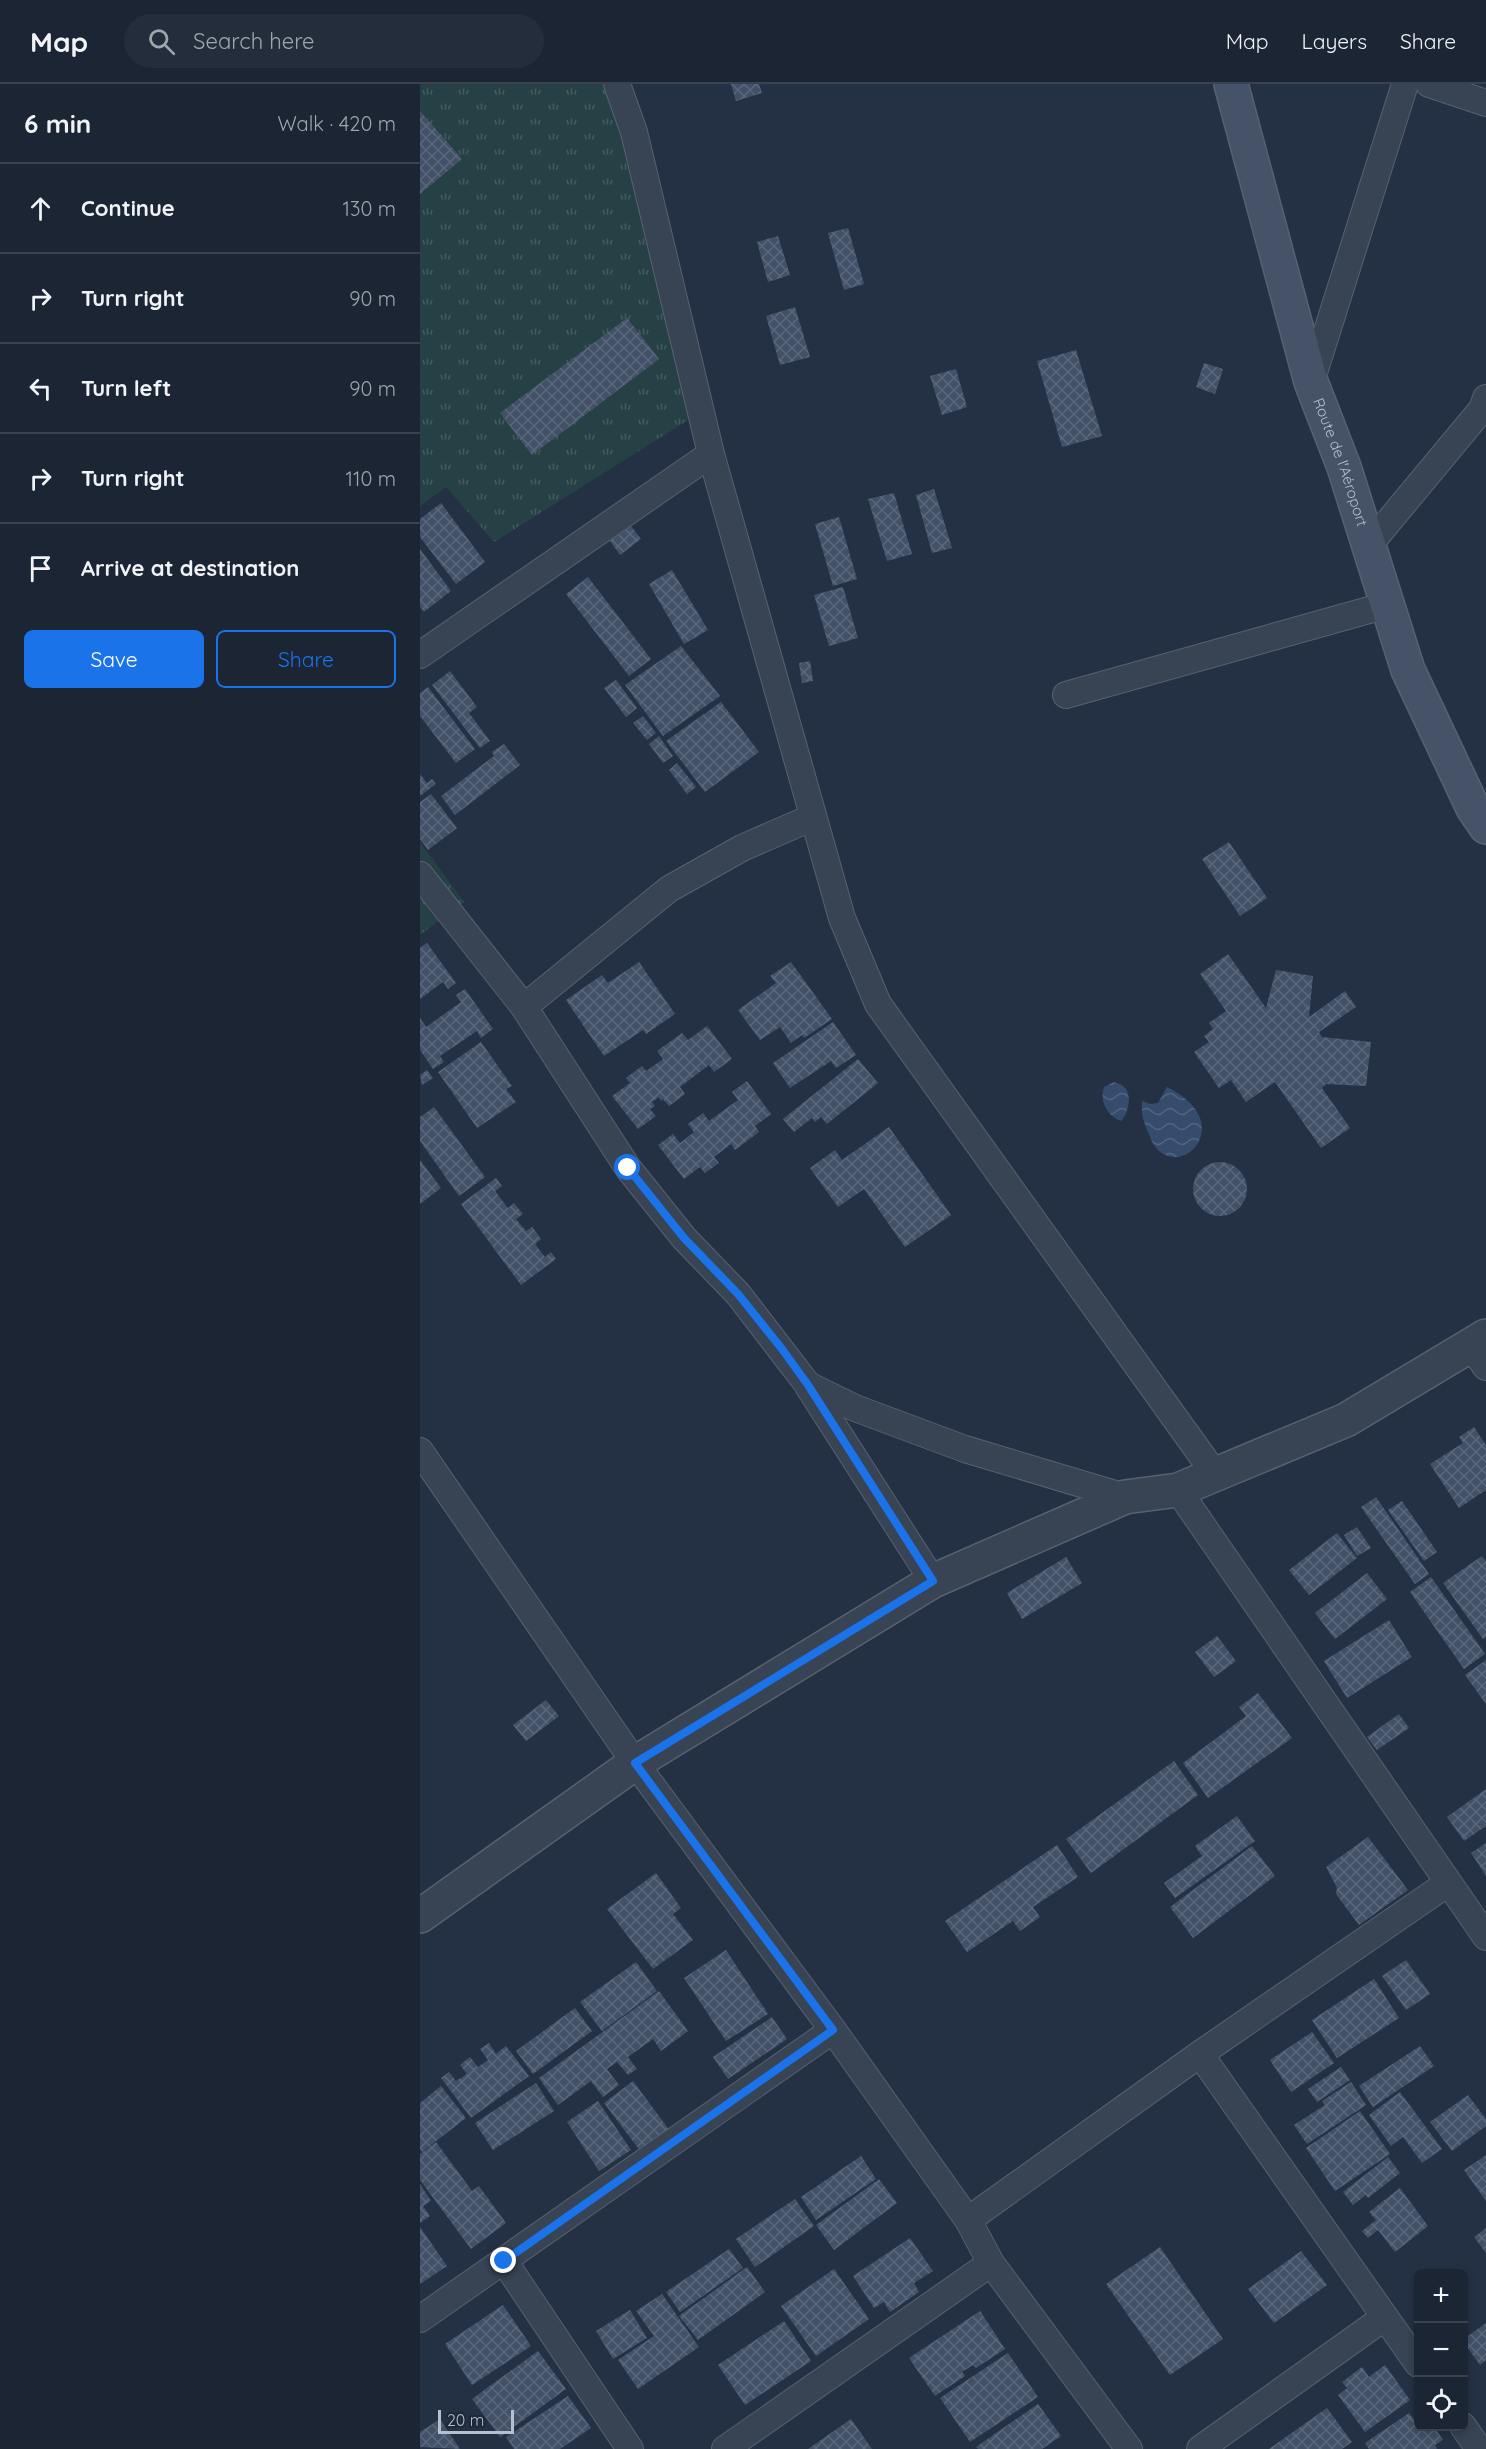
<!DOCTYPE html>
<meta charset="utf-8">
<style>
:root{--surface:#1b2533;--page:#242d3b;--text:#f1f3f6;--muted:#a0a5ac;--line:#39424e;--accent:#1a73e8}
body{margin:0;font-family:Quicksand,sans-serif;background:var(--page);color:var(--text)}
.controls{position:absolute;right:18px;bottom:18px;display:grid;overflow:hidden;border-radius:9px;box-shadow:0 3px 9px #0003}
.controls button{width:54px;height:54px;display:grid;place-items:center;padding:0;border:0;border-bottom:2px solid var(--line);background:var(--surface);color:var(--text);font:30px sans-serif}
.scale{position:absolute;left:18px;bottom:15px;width:76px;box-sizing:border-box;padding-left:6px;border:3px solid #b6bfcd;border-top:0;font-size:16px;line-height:21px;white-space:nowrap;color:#b6bfcd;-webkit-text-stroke:4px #1d2839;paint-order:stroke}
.stop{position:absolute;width:18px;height:18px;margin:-14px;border:4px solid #1a73e8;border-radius:50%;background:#fff}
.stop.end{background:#1a73e8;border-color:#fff;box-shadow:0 2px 6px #0008}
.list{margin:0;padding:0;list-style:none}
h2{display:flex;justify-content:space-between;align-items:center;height:78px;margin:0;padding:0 24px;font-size:26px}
h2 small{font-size:20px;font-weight:400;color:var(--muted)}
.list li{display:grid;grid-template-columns:39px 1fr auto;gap:18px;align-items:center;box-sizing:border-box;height:90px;padding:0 24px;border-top:2px solid var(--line)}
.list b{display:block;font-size:22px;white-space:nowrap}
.list em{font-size:20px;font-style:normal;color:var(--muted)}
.actions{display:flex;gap:12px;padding:18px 24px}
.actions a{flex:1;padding:14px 0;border:2px solid var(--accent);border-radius:9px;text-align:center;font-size:21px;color:var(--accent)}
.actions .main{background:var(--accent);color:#fff}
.icon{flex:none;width:33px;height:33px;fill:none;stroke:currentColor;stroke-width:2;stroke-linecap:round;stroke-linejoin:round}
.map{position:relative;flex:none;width:1066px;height:2365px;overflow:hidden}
header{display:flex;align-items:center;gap:36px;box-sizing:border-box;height:84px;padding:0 30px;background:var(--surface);border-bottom:2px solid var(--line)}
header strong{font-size:28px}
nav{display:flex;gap:33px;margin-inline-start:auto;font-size:21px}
.search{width:420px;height:54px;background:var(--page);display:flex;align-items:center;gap:15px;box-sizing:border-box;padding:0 21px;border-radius:33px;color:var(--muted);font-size:22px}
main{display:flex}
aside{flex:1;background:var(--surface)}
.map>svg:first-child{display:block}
.grass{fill:url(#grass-tufts)}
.water{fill:url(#water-waves)}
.building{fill:url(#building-cross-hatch)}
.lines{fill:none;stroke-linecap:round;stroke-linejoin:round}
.minor-casing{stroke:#576171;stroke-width:28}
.tertiary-casing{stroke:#576171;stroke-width:36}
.secondary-casing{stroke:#576171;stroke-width:36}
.minor{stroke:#384353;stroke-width:26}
.tertiary{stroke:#384353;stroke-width:33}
.secondary{stroke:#465267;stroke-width:33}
.route{stroke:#1a73e8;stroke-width:8}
.labels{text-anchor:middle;stroke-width:4.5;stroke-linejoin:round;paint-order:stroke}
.street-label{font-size:15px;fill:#b6bfcd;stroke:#1d2839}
</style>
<header>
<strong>Map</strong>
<div class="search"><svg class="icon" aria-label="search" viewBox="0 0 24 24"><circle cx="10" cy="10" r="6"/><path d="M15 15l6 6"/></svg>Search here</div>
<nav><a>Map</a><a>Layers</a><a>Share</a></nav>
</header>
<main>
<aside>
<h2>6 min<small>Walk · 420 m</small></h2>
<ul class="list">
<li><svg class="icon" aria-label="ahead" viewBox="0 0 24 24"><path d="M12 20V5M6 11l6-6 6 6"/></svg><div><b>Continue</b></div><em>130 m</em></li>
<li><svg class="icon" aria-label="right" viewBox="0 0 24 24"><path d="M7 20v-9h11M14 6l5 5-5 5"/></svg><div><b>Turn right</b></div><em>90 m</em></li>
<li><svg class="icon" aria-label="left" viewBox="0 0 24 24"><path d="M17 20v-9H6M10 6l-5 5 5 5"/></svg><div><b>Turn left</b></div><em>90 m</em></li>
<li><svg class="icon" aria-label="right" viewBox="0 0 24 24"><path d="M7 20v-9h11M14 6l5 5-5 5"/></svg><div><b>Turn right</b></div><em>110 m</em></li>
<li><svg class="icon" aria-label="arrive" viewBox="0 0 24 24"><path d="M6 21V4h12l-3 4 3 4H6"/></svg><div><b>Arrive at destination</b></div></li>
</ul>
<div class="actions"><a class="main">Save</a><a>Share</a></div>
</aside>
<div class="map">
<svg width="1066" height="2365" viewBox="0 0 1066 2365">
<defs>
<pattern id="grass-tufts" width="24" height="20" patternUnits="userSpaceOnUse" patternTransform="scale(1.5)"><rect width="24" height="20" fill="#264145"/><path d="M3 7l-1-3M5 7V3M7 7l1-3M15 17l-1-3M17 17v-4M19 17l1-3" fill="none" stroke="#435b5f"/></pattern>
<pattern id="water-waves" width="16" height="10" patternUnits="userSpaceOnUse" patternTransform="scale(1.5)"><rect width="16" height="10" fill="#364c6d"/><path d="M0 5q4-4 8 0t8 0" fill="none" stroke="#516481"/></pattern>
<pattern id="building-cross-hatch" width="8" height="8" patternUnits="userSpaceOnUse" patternTransform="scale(1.5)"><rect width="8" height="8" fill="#425167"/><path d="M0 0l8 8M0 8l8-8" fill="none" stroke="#5b687c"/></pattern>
</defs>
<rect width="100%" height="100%" fill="#243144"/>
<path class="grass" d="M 0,0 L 203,0 L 292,321 L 74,458 L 26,403 L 0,422 Z
M 0,758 L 44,818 L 0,851 Z"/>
<path class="water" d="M 694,998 C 697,999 701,1000 704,1003 C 713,1011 708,1030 701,1037 C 688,1032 679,1018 684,1003 Z
M 747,1003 C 820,1039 760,1099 734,1061 C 731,1057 730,1052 728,1048 C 723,1037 721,1029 722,1017 L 730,1020 L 738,1019 Z"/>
<path class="building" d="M 311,0 L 339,0 L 342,9 L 316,17 Z
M 0,27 L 42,75 L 0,110 Z
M 428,144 L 444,200 L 424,206 L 408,149 Z
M 358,152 L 370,191 L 348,198 L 337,158 Z
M 375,223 L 390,273 L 360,281 L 346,232 Z
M 207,234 L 239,275 L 112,371 L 80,329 Z
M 656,266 L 682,352 L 642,363 L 617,277 Z
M 784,279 L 803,285 L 795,310 L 776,303 Z
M 536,285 L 547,323 L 522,331 L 510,292 Z
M 514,405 L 532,464 L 512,469 L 496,411 Z
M 474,409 L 492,470 L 467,477 L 448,415 Z
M 21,419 L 65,478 L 36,500 L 0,453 L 0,435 Z
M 419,433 L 437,495 L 413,502 L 395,440 Z
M 211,442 L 221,455 L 200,471 L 190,457 Z
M 0,465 L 31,507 L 4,528 L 0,523 Z
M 252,486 L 288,546 L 264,560 L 229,500 Z
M 168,493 L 231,575 L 209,592 L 146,510 Z
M 423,503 L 438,554 L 409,562 L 394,511 Z
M 261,562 L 300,612 L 243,652 L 205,601 Z
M 390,577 L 393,597 L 382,599 L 379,579 Z
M 30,587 L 57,623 L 49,629 L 70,657 L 60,664 L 12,601 Z
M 196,596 L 217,624 L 206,633 L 184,604 Z
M 8,603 L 55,665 L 36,679 L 0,632 L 0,609 Z
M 301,618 L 339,668 L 285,708 L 246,657 Z
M 223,632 L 236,649 L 227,656 L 213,639 Z
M 239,652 L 253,672 L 243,679 L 229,660 Z
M 84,660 L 100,681 L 35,731 L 21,712 L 74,672 L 72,668 Z
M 257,679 L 276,703 L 267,710 L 249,686 Z
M 0,690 L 7,699 L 12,695 L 16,700 L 0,712 Z
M 11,710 L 37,744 L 8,766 L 0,755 L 0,718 Z
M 809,758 L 847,814 L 820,832 L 782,775 Z
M 7,859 L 36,899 L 28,905 L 23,898 L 0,915 L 0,864 Z
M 808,870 L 846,924 L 856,886 L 893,892 L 889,933 L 925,907 L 936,923 L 899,948 L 902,953 L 951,958 L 946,1002 L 906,1000 L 902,1004 L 930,1044 L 901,1064 L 855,998 L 826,1018 L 811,996 L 799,1004 L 774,968 L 789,958 L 784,952 L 793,945 L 789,939 L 806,927 L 780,890 Z
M 219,878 L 255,930 L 226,950 L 223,946 L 184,972 L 146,916 L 182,891 L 188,899 Z
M 371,878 L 412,935 L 384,954 L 382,951 L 371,959 L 360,943 L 340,956 L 318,926 L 356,899 L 350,892 Z
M 45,905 L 73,945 L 61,954 L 57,947 L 20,972 L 24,978 L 13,985 L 0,966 L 0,934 L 6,943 L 41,918 L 36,911 Z
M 413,938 L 436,971 L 416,984 L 411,977 L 370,1004 L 353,979 Z
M 287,942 L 312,975 L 294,988 L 289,981 L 260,1003 L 265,1010 L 249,1022 L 243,1015 L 241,1017 L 239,1013 L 232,1018 L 235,1022 L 230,1025 L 236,1032 L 218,1045 L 192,1012 L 210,999 L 206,994 L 222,982 L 226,987 L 243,975 L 237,967 L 262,949 L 268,956 Z
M 61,958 L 92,1002 L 86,1005 L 96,1018 L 57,1044 L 18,988 Z
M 438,975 L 458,999 L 407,1040 L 401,1033 L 395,1038 L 392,1034 L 374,1048 L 363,1035 Z
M 7,986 L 13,994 L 2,1001 L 0,991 Z
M 327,997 L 351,1030 L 335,1042 L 339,1048 L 315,1066 L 311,1060 L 294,1073 L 299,1079 L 285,1089 L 280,1083 L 264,1095 L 238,1061 L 253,1050 L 260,1059 L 274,1048 L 268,1040 L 283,1029 L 289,1037 L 318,1016 L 312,1008 Z
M 14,1023 L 65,1093 L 39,1112 L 0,1057 L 0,1033 Z
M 469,1043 L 531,1131 L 485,1163 L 444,1105 L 418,1123 L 390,1084 L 415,1066 L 422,1076 Z
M 0,1076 L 21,1104 L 0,1120 Z
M773 1105a27 27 0 1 1 54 0a27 27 0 1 1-54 0Z
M 76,1094 L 82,1102 L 75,1107 L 88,1124 L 94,1119 L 103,1130 L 96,1135 L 106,1147 L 112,1143 L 121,1155 L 115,1160 L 125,1173 L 131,1168 L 136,1175 L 101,1201 L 41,1120 Z
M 1054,1343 L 1066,1361 L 1066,1406 L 1039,1424 L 1010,1380 L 1043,1359 L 1039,1353 Z
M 956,1413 L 1009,1490 L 995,1500 L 941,1423 Z
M 982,1417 L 1017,1468 L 1004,1477 L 968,1426 Z
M 937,1443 L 951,1464 L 937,1472 L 924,1451 Z
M 917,1449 L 937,1474 L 889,1511 L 869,1486 Z
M 1062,1472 L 1066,1477 L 1066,1553 L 1063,1555 L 1023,1499 Z
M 646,1473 L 662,1499 L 602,1535 L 587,1509 Z
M 947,1489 L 967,1515 L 915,1555 L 895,1529 Z
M 1011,1493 L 1065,1570 L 1044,1585 L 990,1508 Z
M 969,1536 L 992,1573 L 927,1614 L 904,1577 Z
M 797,1552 L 816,1577 L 794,1593 L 775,1568 Z
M 1066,1576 L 1066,1620 L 1045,1591 Z
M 838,1609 L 872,1654 L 788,1714 L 763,1679 L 826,1632 L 819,1623 Z
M 126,1616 L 139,1632 L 106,1657 L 93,1641 Z
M 979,1630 L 989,1644 L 957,1666 L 947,1653 Z
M 754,1677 L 778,1711 L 671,1789 L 646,1755 Z
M 1066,1705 L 1066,1742 L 1044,1757 L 1027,1733 Z
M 817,1732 L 835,1757 L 755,1814 L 744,1799 L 782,1772 L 775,1762 Z
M 948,1753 L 988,1806 L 939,1841 L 916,1810 L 917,1804 L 906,1783 Z
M 1066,1759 L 1066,1792 L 1051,1769 Z
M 637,1761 L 658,1793 L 613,1823 L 620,1833 L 600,1847 L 593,1837 L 547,1868 L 525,1837 Z
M 832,1762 L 855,1792 L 773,1854 L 750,1823 Z
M 236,1789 L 261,1824 L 253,1830 L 273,1856 L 233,1885 L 187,1825 Z
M 306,1866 L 348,1930 L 306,1957 L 264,1894 Z
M 986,1876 L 1010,1910 L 986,1926 L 962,1892 Z
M 216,1878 L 237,1907 L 182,1947 L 160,1918 Z
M 954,1895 L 979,1934 L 917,1974 L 892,1936 Z
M 239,1907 L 268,1947 L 241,1967 L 233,1955 L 208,1973 L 217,1985 L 208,1991 L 197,1978 L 187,1985 L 199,2001 L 183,2013 L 171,1997 L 138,2021 L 119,1994 Z
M 155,1924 L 172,1947 L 113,1990 L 96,1967 Z
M 352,1933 L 367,1955 L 308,1995 L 293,1973 Z
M 892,1948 L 914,1979 L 871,2008 L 850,1976 Z
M 69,1959 L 76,1970 L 86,1962 L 109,1992 L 51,2034 L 21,1994 L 29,1988 L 36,1997 L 47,1990 L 40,1981 L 50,1973 L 58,1983 L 68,1976 L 60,1965 Z
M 1000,1962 L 1014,1982 L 953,2023 L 939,2002 Z
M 921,1983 L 930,1996 L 897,2018 L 888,2005 Z
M 213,1997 L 250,2047 L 221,2068 L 184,2019 Z
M 931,1998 L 946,2021 L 887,2060 L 874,2041 L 905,2021 L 902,2017 Z
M 116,1999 L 134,2027 L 73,2066 L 55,2039 Z
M 21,2002 L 46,2034 L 2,2068 L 0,2065 L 0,2019 Z
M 980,2008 L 1022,2065 L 1002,2079 L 983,2053 L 971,2062 L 949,2031 Z
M 1048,2011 L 1066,2035 L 1066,2042 L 1032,2067 L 1010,2038 Z
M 178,2017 L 211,2066 L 179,2087 L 147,2038 Z
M 940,2027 L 970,2070 L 915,2107 L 886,2064 Z
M 16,2058 L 52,2107 L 59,2102 L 86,2139 L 51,2165 L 0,2096 L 0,2070 Z
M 1066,2071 L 1066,2117 L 1044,2086 Z
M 441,2072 L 456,2095 L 396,2136 L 381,2113 Z
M 968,2073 L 980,2089 L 948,2114 L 946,2111 L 933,2121 L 923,2108 Z
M 459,2095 L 477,2119 L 414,2166 L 396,2141 Z
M 0,2100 L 11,2117 L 3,2122 L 10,2132 L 0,2139 Z
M 980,2104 L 1008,2142 L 975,2168 L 958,2146 L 948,2154 L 942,2147 L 956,2136 L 949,2128 Z
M 375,2115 L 394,2142 L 335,2183 L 316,2155 Z
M 0,2143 L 27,2182 L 0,2200 Z
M 1066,2144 L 1066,2169 L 1054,2153 Z
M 490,2154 L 513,2187 L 494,2199 L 499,2208 L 470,2228 L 464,2218 L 454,2224 L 433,2192 Z
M 740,2163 L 803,2255 L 750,2291 L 686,2200 Z
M 309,2165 L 323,2184 L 260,2228 L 246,2208 Z
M 881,2167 L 907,2201 L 854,2239 L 828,2205 Z
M 327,2183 L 345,2208 L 278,2256 L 259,2232 Z
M 414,2185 L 449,2235 L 396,2272 L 361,2222 Z
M 242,2210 L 279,2263 L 218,2305 L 198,2276 L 234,2252 L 216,2227 Z
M 83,2221 L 111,2262 L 52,2301 L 25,2260 Z
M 210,2226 L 227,2254 L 193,2275 L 176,2247 Z
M 560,2227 L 585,2265 L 556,2284 L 553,2281 L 542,2288 L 545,2292 L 515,2312 L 489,2274 Z
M 364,2237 L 391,2277 L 325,2321 L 298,2281 Z
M 1066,2239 L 1066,2276 L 1060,2281 L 1044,2259 L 1044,2255 Z
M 118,2267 L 146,2305 L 80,2353 L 52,2315 Z
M 588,2269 L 618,2313 L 550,2358 L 520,2314 Z
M 965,2281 L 990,2316 L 945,2348 L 918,2311 L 927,2304 L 922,2298 L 942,2283 L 949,2293 Z
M 148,2312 L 171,2344 L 140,2365 L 94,2365 L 86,2353 Z
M 618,2320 L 641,2352 L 622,2365 L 558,2365 L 556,2363 Z
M 907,2324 L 932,2358 L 922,2365 L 849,2365 Z
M 989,2329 L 996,2338 L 998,2336 L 998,2342 L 1014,2342 L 1023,2356 L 1015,2361 L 1017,2365 L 949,2365 L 945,2359 Z
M 20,2335 L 40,2365 L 0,2363 L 0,2348 Z
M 431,2335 L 452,2365 L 388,2365 Z"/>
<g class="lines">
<g class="minor-casing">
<path id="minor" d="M 197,0 L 214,48 L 291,370 L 422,834 L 458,920 L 795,1390
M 1009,0 L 1066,19
M 891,298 L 985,0
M 949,461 L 1062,325 L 1066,314
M 0,571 L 291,370
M 646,611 L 967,521
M 0,791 L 104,923 L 208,1084 L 264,1154 L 318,1210 L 388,1301 L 435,1324 L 545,1365 L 705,1413
M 104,923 L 249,805 L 322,764 L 393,733
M 1051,1262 L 1066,1283
M 388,1302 L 513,1497
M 0,1367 L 215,1679 L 413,1946 L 548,2136 L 571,2179 L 709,2365
M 758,1406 L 1066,1853
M 780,1970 L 998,2280
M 548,2136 L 780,1970 L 1028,1799
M 84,2177 L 210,2365
M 0,2235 L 413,1946
M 1043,2342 L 1059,2365
M 305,2365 L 571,2179
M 780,2365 L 965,2233"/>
</g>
<g class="tertiary-casing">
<path id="tertiary" d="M 0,1832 L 215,1679 L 513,1497 L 705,1413 L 758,1406 L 926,1336 L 1066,1252"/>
</g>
<g class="secondary-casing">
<g id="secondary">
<path id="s1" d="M 811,0 L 891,298 L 924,383 L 988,586 L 1053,724 L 1066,743"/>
</g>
</g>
<use href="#minor" class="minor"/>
<use href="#tertiary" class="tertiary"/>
<use href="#secondary" class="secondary"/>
</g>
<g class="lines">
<path class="route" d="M 84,2177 L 413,1946 L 215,1679 L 513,1497 L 388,1301 L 362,1265 L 318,1210 L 264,1154 L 208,1084"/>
</g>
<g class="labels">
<g class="street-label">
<text dy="5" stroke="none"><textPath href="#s1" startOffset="394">Route de l'Aéroport</textPath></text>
</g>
</g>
</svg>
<div class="controls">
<button>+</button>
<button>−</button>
<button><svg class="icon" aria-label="locate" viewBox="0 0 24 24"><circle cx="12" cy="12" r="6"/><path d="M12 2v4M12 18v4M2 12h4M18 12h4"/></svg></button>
</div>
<div class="scale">20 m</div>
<div class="stop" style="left:208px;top:1084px"></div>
<div class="stop end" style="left:84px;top:2177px"></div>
</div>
</main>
